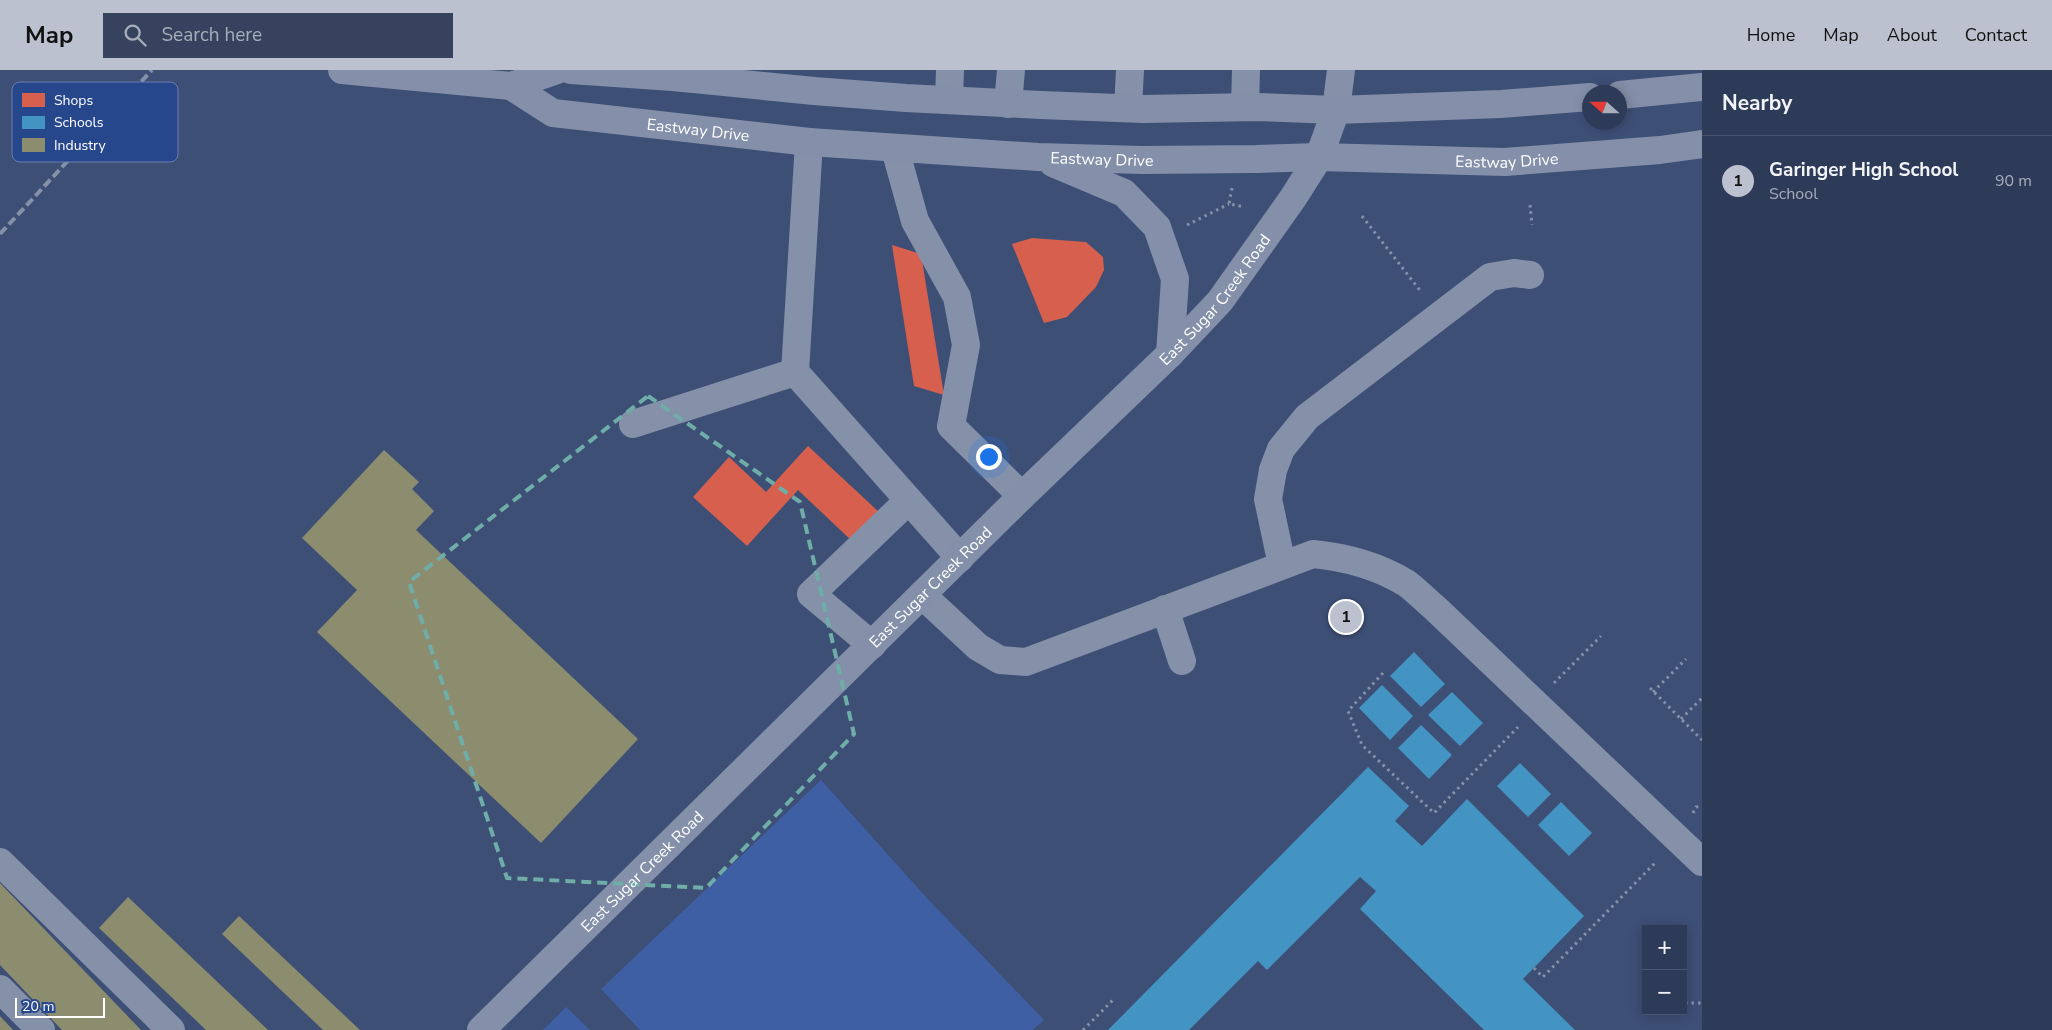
<!DOCTYPE html>
<meta charset="utf-8">
<style>
:root{--surface:#2e3b58;--page:#36425e;--text:#f1f3f6;--muted:#a7adba;--line:#49556e;--accent:#bbc1cf}
body{margin:0;font-family:"Nunito Sans",sans-serif;background:var(--page);color:var(--text)}
.controls{position:absolute;right:15px;bottom:15px;display:grid;overflow:hidden;border-radius:0px;box-shadow:0 2px 12px #0003}
.controls button{width:45px;height:45px;display:grid;place-items:center;padding:0;border:0;border-bottom:1px solid var(--line);background:var(--surface);color:var(--text);font:25px sans-serif}
.compass{position:absolute;left:1582px;top:15px;width:45px;height:45px;border-radius:50%;background:var(--surface);box-shadow:0 2px 12px #0003;rotate:291deg}
.scale{position:absolute;left:15px;bottom:12px;width:90px;box-sizing:border-box;padding-left:5px;border:2px solid #fff;border-top:0;font-size:14px;line-height:18px;white-space:nowrap;color:#fff;-webkit-text-stroke:4px #27478d;paint-order:stroke}
.you{position:absolute;left:988px;top:386px;width:18px;height:18px;margin:-12px;border:4px solid #fff;border-radius:50%;background:#1a73e8;box-shadow:0 0 0 8px #1a73e833}
.badge{display:grid;place-items:center;width:32px;height:32px;border-radius:50%;background:var(--accent);color:#111;font-size:16px;font-weight:700}
.pin{position:absolute;translate:-50% -50%;border:2px solid #fff;box-shadow:0 1px 5px #0006}
.list{margin:0;padding:0;list-style:none}
h2{display:flex;justify-content:space-between;align-items:center;height:65px;margin:0;padding:0 20px;font-size:21px}
h2 small{font-size:16px;font-weight:400;color:var(--muted)}
.list li{display:grid;grid-template-columns:32px 1fr auto;gap:15px;align-items:center;box-sizing:border-box;height:90px;padding:0 20px;border-top:1px solid var(--line)}
.list b{display:block;font-size:19px;white-space:nowrap}
.list p{margin:0;font-size:16px;white-space:nowrap;color:var(--muted)}
.list em{font-size:16px;font-style:normal;color:var(--muted)}
.icon{flex:none;width:28px;height:28px;fill:none;stroke:currentColor;stroke-width:2;stroke-linecap:round;stroke-linejoin:round}
.map{position:relative;flex:none;width:1702px;height:960px;overflow:hidden}
header{display:flex;align-items:center;gap:30px;box-sizing:border-box;height:70px;padding:0 25px;background:var(--accent);color:#111}
header strong{font-size:24px}
nav{display:flex;gap:28px;margin-inline-start:auto;font-size:18px}
.search{width:350px;height:45px;background:var(--page);display:flex;align-items:center;gap:12px;box-sizing:border-box;padding:0 18px;border-radius:0px;color:var(--muted);font-size:19px}
main{display:flex}
aside{flex:1;background:var(--surface)}
.map>svg:first-child{display:block}
.green{fill:#3f5fa4}
.shops{fill:#d6604d}
.schools{fill:#4393c3}
.industry{fill:#8c8c6e}
.lines{fill:none;stroke-linecap:round;stroke-linejoin:round}
.path{stroke:#8590a9;stroke-width:3;stroke-dasharray:2.5 4;stroke-linecap:butt}
.minor{stroke:#8590a9;stroke-width:28}
.major{stroke:#8490a9;stroke-width:28}
.rail{stroke:#8590a9;stroke-width:4;stroke-dasharray:9 4;stroke-linecap:butt}
.marked{fill:none;stroke:#6fada8;stroke-width:4;stroke-dasharray:10 6;stroke-linejoin:round}
.labels{text-anchor:middle;stroke-width:5;stroke-linejoin:round;paint-order:stroke}
.street-label{font-size:16px;fill:#fff;stroke:#27478d}
.key{fill:#27478d;stroke:#687eaf;stroke-width:1}
.key-label{font-size:14px;fill:#fff}
</style>
<header>
<strong>Map</strong>
<div class="search"><svg class="icon" aria-label="search" viewBox="0 0 24 24"><circle cx="10" cy="10" r="6"/><path d="M15 15l6 6"/></svg>Search here</div>
<nav><a>Home</a><a>Map</a><a>About</a><a>Contact</a></nav>
</header>
<main>
<div class="map">
<svg width="1702" height="960" viewBox="0 0 1702 960">
<rect width="100%" height="100%" fill="#3e4f76"/>
<path class="green" d="M 821,710 L 925,826 L 1044,950 L 1033,960 L 640,960 L 601,919 Z
M 566,937 L 590,960 L 543,960 Z"/>
<path class="shops" d="M 1032,168 L 1086,172 L 1103,187 L 1104,200 L 1096,217 L 1067,247 L 1044,253 L 1012,174 Z
M 892,175 L 921,184 L 944,325 L 914,316 Z
M 808,376 L 880,443 L 853,472 L 798,420 L 747,476 L 693,427 L 729,387 L 766,422 Z"/>
<path class="schools" d="M 1414,582 L 1445,614 L 1421,637 L 1390,606 Z
M 1382,615 L 1413,646 L 1390,670 L 1359,638 Z
M 1452,622 L 1483,653 L 1460,676 L 1428,645 Z
M 1421,655 L 1452,685 L 1429,709 L 1398,678 Z
M 1520,693 L 1551,724 L 1528,747 L 1497,716 Z
M 1368,697 L 1409,736 L 1395,751 L 1422,776 L 1467,729 L 1584,846 L 1523,909 L 1575,960 L 1484,960 L 1360,839 L 1376,821 L 1360,807 L 1267,900 L 1258,891 L 1189,960 L 1108,960 Z
M 1561,732 L 1592,763 L 1569,786 L 1538,755 Z"/>
<path class="industry" d="M 384,380 L 419,412 L 412,419 L 434,441 L 416,460 L 638,669 L 541,773 L 317,562 L 357,520 L 302,468 Z
M 0,813 L 141,960 L 62,960 L 0,895 Z
M 128,827 L 268,960 L 206,960 L 99,858 Z
M 239,846 L 360,960 L 323,960 L 222,864 Z
M 0,946 L 13,960 L 0,960 Z"/>
<g class="lines">
<path class="path" d="M 1232,118 L 1229,134 L 1245,137
M 1530,135 L 1532,155
M 1362,146 L 1422,223
M 1187,155 L 1229,134
M 1383,603 L 1348,641 L 1362,675 L 1434,743 L 1518,657
M 1554,613 L 1601,566
M 1650,618 L 1702,670
M 1653,622 L 1686,589
M 1681,649 L 1702,628
M 1693,743 L 1696,737 L 1702,736
M 1534,898 L 1543,907 L 1655,793
M 1685,933 L 1702,933
M 1083,960 L 1114,929"/>
<path class="minor" d="M 949,30 L 950,0
M 1008,34 L 1011,0
M 1245,37 L 1246,0
M 1128,38 L 1130,0
M 1336,40 L 1341,0
M 809,72 L 795,302 L 960,488
M 895,79 L 915,151 L 957,227 L 966,275 L 951,356 L 1022,426
M 633,354 L 795,302
M 1282,495 L 1268,429 L 1273,400 L 1281,379 L 1307,347 L 1490,207 L 1514,203 L 1530,205
M 922,525 L 978,577 L 1000,590 L 1026,592 L 1313,484 C 1345,487 1378,496 1406,513 C 1416,520 1426,531 1436,539 L 1702,792
M 1165,539 L 1182,591
M 872,575 L 811,524 L 908,431
M 0,792 L 171,960
M 0,919 L 41,960"/>
<g class="major">
<path d="M 342,0 L 511,16 L 557,0"/>
<path d="M 571,0 L 673,7 L 814,21 L 906,28 L 1041,35 L 1143,39 L 1257,37 L 1336,40 L 1501,34 L 1590,27"/>
<path id="s1" d="M 511,16 L 553,43 L 809,72 L 1038,87 L 1142,90 L 1256,89 L 1319,87 L 1505,92 L 1660,80 L 1702,74"/>
<path d="M 1620,25 L 1702,17"/>
<path d="M 1053,93 L 1124,123 L 1157,157 L 1175,209 L 1170,284"/>
<path id="s2" d="M 481,960 L 1022,426 L 1170,284 L 1220,231 L 1293,128 L 1319,87 L 1336,40"/>
</g>
<path class="rail" d="M 0,164 L 152,0"/>
</g>
<path class="marked" d="M 648,326 L 800,432 L 854,664 L 706,818 L 507,808 L 409,512 Z"/>
<g class="labels">
<g class="street-label">
<text dy="6" stroke="none"><textPath href="#s1" startOffset="196">Eastway Drive</textPath></text>
<text dy="6" stroke="none"><textPath href="#s1" startOffset="601">Eastway Drive</textPath></text>
<text dy="6" stroke="none"><textPath href="#s1" startOffset="1006">Eastway Drive</textPath></text>
<text dy="6" stroke="none"><textPath href="#s2" startOffset="1036">East Sugar Creek Road</textPath></text>
<text dy="6" stroke="none"><textPath href="#s2" startOffset="631">East Sugar Creek Road</textPath></text>
<text dy="6" stroke="none"><textPath href="#s2" startOffset="226">East Sugar Creek Road</textPath></text>
</g>
</g>
<rect x="12" y="12" width="166" height="80" rx="8" class="key"/>
<rect x="22" y="23" width="23" height="14" fill="#d6604d"/>
<rect x="22" y="46" width="23" height="13" fill="#4393c3"/>
<rect x="22" y="68" width="23" height="14" fill="#8c8c6e"/>
<g class="key-label">
<text x="54" y="35">Shops</text>
<text x="54" y="57">Schools</text>
<text x="54" y="80">Industry</text>
</g>
</svg>
<div class="controls">
<button>+</button>
<button>−</button>
</div>
<svg class="compass" viewBox="-18 -18 36 36"><path d="M0-13l5 13h-10z" fill="#e53935"/><path d="M0 13l5-13h-10z" fill="#a7adba"/></svg>
<div class="scale">20 m</div>
<div class="you"></div>
<div class="pin badge" style="left:1346px;top:547px">1</div>
</div>
<aside>
<h2>Nearby<small></small></h2>
<ul class="list">
<li><span class="badge">1</span><div><b>Garinger High School</b><p>School</p></div><em>90 m</em></li>
</ul>
</aside>
</main>
